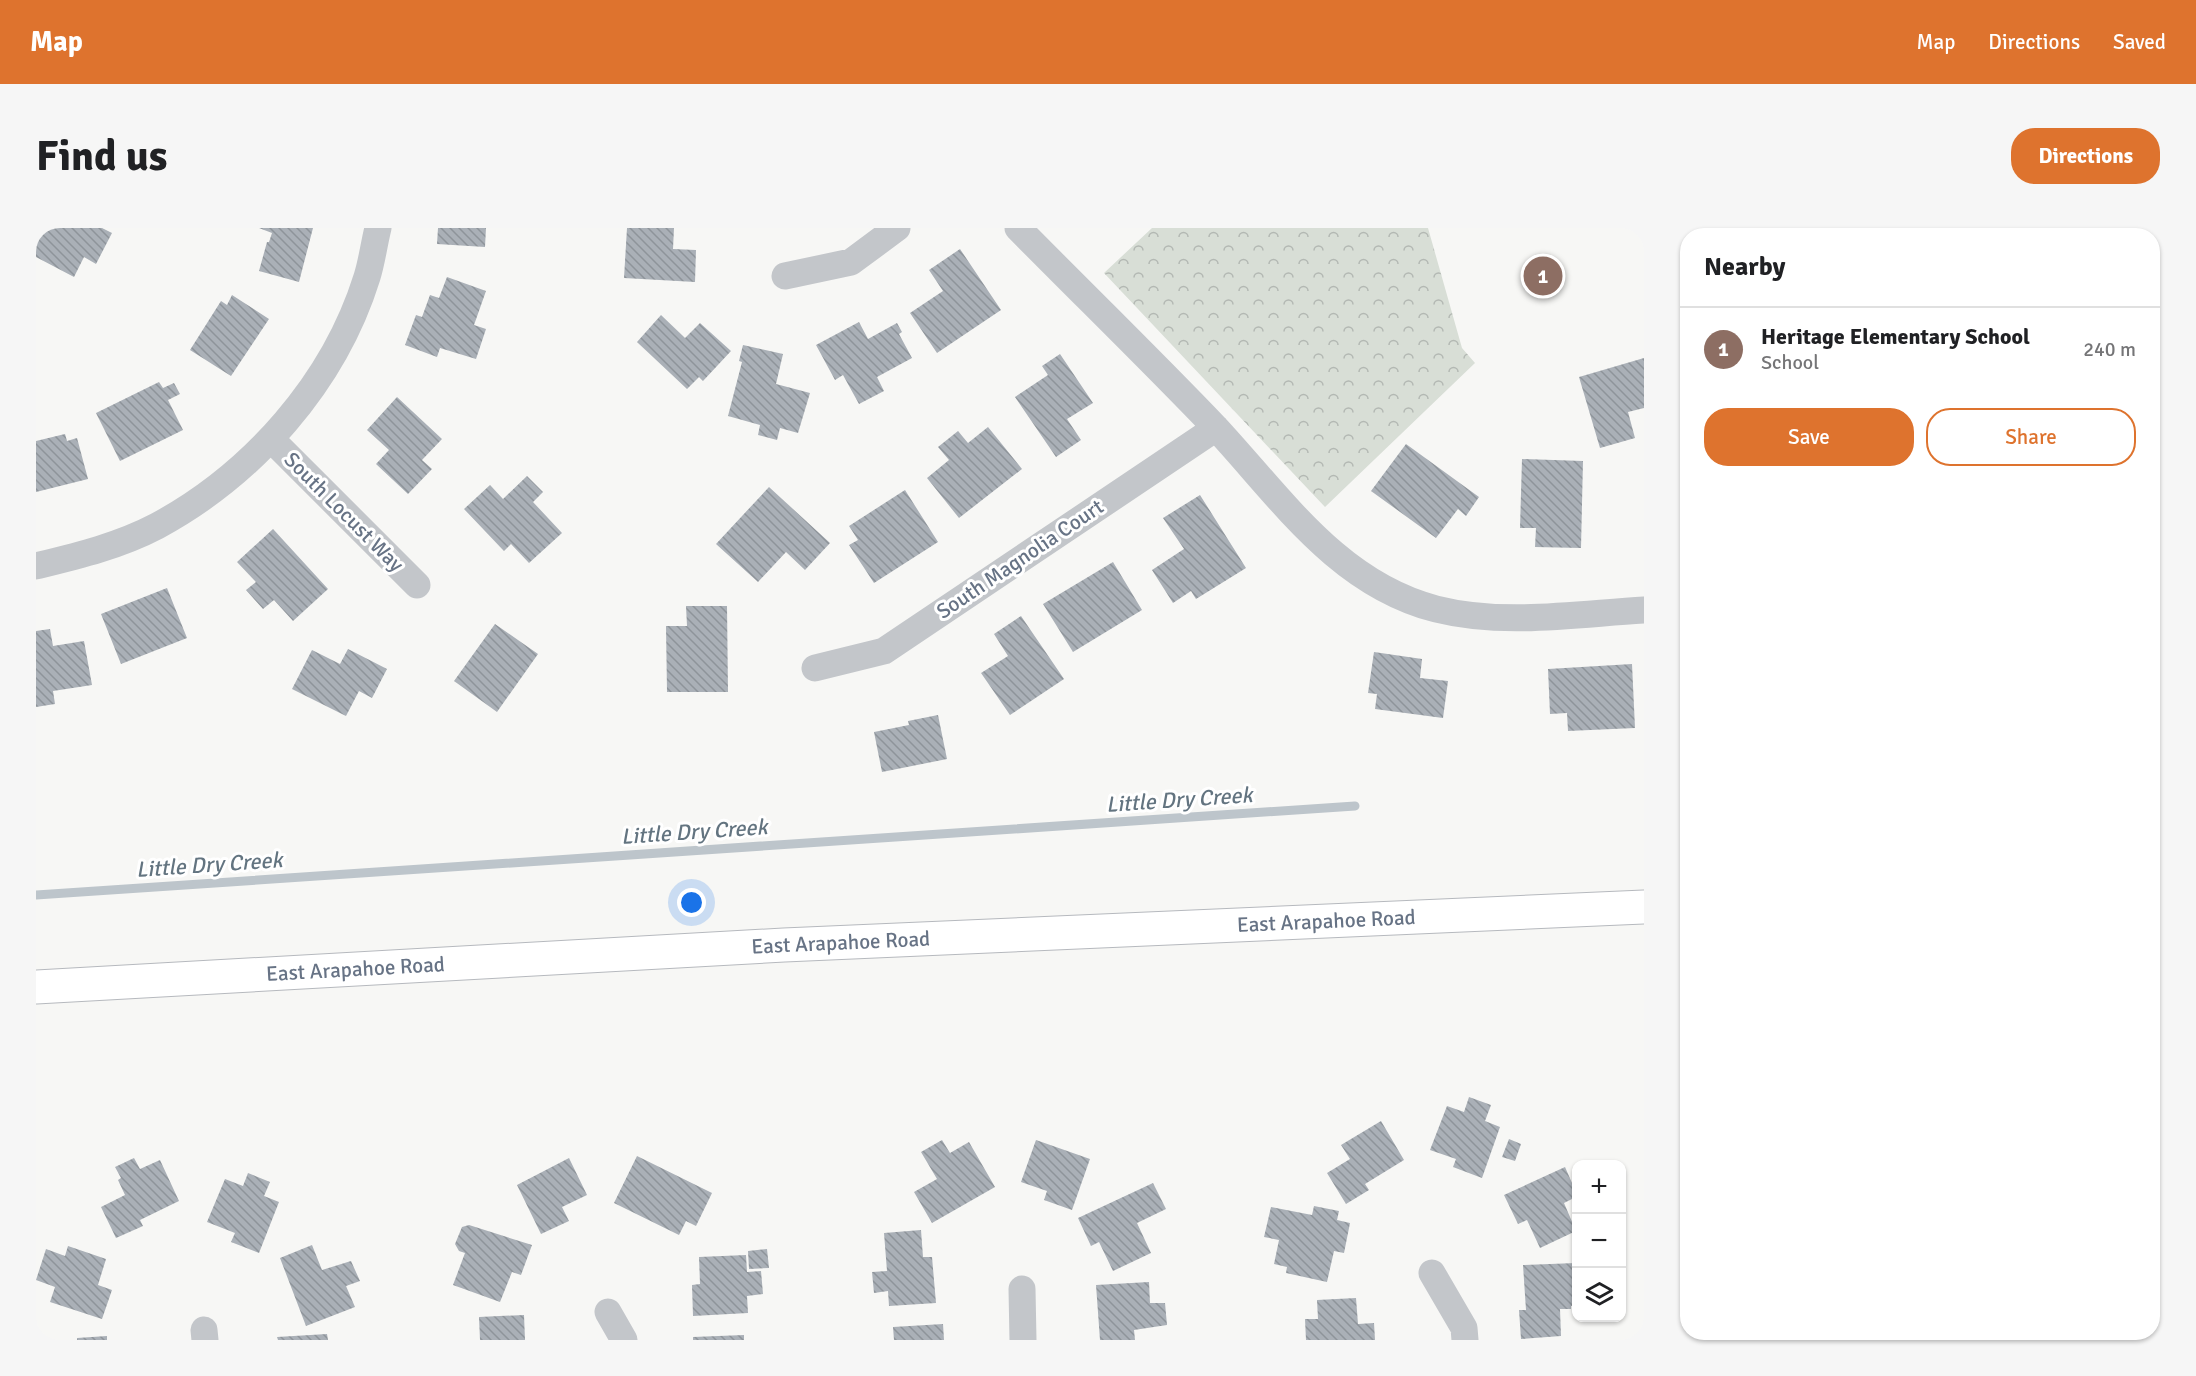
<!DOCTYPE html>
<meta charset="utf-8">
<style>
:root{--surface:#fff;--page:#f6f6f6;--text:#202124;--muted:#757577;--line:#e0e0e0;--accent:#de732e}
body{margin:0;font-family:Signika,sans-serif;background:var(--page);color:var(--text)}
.controls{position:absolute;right:18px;bottom:18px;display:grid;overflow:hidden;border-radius:12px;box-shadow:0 2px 4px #0004}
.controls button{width:54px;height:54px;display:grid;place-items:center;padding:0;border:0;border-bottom:2px solid var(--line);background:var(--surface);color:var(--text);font:30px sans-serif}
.you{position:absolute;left:656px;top:675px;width:21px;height:21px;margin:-15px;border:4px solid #fff;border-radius:50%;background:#1a73e8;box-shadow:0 0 0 9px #1a73e833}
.badge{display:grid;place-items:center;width:39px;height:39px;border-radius:50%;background:var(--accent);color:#fff;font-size:20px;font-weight:700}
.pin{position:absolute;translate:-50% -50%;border:3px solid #fff;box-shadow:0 2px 6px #0006}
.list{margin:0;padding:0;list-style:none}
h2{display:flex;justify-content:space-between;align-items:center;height:78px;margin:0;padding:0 24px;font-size:26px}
h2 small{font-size:20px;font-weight:400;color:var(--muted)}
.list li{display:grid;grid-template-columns:39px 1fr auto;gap:18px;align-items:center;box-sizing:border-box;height:84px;padding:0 24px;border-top:2px solid var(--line)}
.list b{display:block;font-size:22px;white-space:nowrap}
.list p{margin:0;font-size:20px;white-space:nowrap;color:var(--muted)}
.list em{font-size:20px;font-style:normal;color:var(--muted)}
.actions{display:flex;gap:12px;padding:18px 24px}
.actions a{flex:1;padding:14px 0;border:2px solid var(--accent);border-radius:24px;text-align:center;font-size:21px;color:var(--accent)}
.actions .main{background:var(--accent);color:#fff}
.icon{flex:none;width:33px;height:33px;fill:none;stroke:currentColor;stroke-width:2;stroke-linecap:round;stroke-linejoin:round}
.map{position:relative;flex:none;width:1608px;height:1112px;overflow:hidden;border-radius:24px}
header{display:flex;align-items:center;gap:36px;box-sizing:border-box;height:84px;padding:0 30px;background:var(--accent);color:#fff}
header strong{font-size:28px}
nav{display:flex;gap:33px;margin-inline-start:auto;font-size:21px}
.intro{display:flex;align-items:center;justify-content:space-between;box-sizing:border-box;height:144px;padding:0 36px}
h1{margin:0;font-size:42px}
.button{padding:15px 27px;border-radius:24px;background:var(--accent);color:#fff;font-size:21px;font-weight:700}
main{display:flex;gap:36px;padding:0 36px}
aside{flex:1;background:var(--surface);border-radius:24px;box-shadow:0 2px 4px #0004}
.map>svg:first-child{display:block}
.park{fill:url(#park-crowns)}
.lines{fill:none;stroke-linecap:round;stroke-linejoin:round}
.stream{stroke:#bdc5cb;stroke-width:9}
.building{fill:url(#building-back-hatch)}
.primary-casing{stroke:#b6b9be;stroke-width:35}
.minor{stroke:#c3c6ca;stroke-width:27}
.primary{stroke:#fff;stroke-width:33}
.labels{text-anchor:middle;stroke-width:6;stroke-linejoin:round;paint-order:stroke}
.street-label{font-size:21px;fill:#677385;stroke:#fff}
.water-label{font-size:22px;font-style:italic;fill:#637480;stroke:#fff}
</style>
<header>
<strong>Map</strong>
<nav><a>Map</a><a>Directions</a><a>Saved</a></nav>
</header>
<div class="intro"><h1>Find us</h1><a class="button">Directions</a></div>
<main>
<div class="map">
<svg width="1608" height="1112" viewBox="0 0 1608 1112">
<defs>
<pattern id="park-crowns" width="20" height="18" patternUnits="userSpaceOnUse" patternTransform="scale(1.5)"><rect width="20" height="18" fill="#d8ded6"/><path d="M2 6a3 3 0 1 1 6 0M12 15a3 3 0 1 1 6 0" fill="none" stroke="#b3b8b3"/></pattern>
<pattern id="building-back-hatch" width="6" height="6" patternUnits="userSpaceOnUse" patternTransform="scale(1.5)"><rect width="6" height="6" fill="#aab0b7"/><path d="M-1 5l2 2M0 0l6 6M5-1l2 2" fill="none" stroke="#8e949a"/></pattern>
</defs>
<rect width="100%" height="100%" fill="#f7f7f5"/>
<path class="park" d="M 1116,0 L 1392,0 L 1426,120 L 1439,135 L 1289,279 L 1068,45 Z"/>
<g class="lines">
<path class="stream" d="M 0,667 L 1319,578"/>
</g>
<path class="building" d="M 0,0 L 66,0 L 76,5 L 60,36 L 48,29 L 38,49 L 0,29 Z
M 223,0 L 277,0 L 263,54 L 223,43 L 231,14 L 233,14 L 236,5 Z
M 402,0 L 450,0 L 449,19 L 401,16 Z
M 591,0 L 638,0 L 637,21 L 660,22 L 659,54 L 588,50 Z
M 924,21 L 965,82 L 901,125 L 874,85 L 907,63 L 893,42 Z
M 411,49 L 450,63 L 438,97 L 450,101 L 440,131 L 404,120 L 401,129 L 369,117 L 380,87 L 386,89 L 394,67 L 403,70 Z
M 196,67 L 233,91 L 195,148 L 154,122 L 185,73 L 191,77 Z
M 625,87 L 649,110 L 664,95 L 695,123 L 667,153 L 663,149 L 651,161 L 601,114 Z
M 823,94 L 832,111 L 861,95 L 866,104 L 863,106 L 876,130 L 841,149 L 848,163 L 823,176 L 807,147 L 799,152 L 780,117 Z
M 707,117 L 747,126 L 740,156 L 774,165 L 762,205 L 744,200 L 741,212 L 722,207 L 724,197 L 692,188 L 706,134 L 703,133 Z
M 1024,126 L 1057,175 L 1031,191 L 1045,212 L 1020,229 L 979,169 L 1012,147 L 1006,138 Z
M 1608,130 L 1608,180 L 1592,184 L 1599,210 L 1564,220 L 1543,149 Z
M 123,154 L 127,160 L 138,155 L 144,166 L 132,172 L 147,202 L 84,233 L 60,185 Z
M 361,169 L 406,211 L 386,232 L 396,241 L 372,266 L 340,236 L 353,222 L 331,202 Z
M 952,199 L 986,241 L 923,290 L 891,250 L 913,232 L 902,219 L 922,203 L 932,215 Z
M 29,206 L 31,213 L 41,210 L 52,251 L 0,264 L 0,213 Z
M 1370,216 L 1443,269 L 1430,288 L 1422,281 L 1400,310 L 1335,263 Z
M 1486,231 L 1547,233 L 1545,320 L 1499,319 L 1500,300 L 1484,300 Z
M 491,248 L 507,264 L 497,274 L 526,305 L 493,335 L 475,316 L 468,323 L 428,281 L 454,257 L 467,271 Z
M 733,259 L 794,315 L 769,342 L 750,324 L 722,354 L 680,316 Z
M 869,262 L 902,314 L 838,355 L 813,317 L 822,312 L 813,298 Z
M 1164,267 L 1210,340 L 1160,371 L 1155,363 L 1137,375 L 1116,342 L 1148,321 L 1127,290 Z
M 237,301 L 292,361 L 257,393 L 238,372 L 227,381 L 210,362 L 220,354 L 201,334 Z
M 1077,334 L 1106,382 L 1037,424 L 1007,376 Z
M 131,360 L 151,410 L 85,436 L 65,386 Z
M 650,378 L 691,378 L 692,464 L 631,464 L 630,398 L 651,398 Z
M 985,388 L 1028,451 L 974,487 L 945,445 L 972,428 L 958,406 Z
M 459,396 L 502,426 L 461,484 L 418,453 Z
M 14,401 L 17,418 L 48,413 L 56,457 L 17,463 L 19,476 L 0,479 L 0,403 Z
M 312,421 L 351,441 L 336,470 L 323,463 L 310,488 L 256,461 L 276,422 L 304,436 Z
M 1338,424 L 1386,431 L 1384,450 L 1412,453 L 1407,490 L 1339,481 L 1341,466 L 1332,465 Z
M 1596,436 L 1599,500 L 1532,503 L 1531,485 L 1514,486 L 1512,441 Z
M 902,487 L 911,531 L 846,544 L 838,504 L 873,497 L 872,493 Z
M 1433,869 L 1455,877 L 1449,893 L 1464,899 L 1446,950 L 1417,939 L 1420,931 L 1394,922 L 1411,878 L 1428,884 Z
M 1345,893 L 1368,932 L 1329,956 L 1333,962 L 1310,976 L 1291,945 L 1314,931 L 1305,917 Z
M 1473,911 L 1485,916 L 1479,933 L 1466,929 Z
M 906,912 L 914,925 L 933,914 L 959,959 L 896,995 L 878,964 L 901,951 L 885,924 Z
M 1000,912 L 1054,931 L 1036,982 L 1008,972 L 1011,963 L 985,954 Z
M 601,928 L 676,965 L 660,998 L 650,993 L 643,1007 L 578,975 Z
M 98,930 L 104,941 L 124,932 L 143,973 L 104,992 L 107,998 L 80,1010 L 65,979 L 89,967 L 82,952 L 85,950 L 79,939 Z
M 533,930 L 551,967 L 526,979 L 533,993 L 505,1006 L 481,957 Z
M 1529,939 L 1540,964 L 1540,969 L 1528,975 L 1540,1003 L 1504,1020 L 1491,992 L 1482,996 L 1468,967 Z
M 212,945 L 234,954 L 228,968 L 243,974 L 223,1025 L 195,1014 L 199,1005 L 171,994 L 189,951 L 207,958 Z
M 1117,955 L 1130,981 L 1101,995 L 1115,1025 L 1077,1043 L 1063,1014 L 1055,1018 L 1042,990 Z
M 1278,978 L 1303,983 L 1301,992 L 1314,995 L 1308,1025 L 1298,1023 L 1291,1054 L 1250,1045 L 1251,1039 L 1238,1036 L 1243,1012 L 1228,1009 L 1235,979 L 1276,987 Z
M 433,997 L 496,1017 L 485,1047 L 476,1044 L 464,1074 L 417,1057 L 429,1025 L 423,1023 L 419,1016 L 426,999 Z
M 885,1002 L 887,1029 L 896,1029 L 900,1075 L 853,1078 L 852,1063 L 838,1065 L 836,1044 L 851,1043 L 848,1005 Z
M 276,1017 L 286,1042 L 315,1033 L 324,1053 L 310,1058 L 319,1079 L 270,1098 L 244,1030 Z
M 32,1018 L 70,1031 L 62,1057 L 76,1062 L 66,1091 L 14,1074 L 19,1059 L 0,1052 L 10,1021 L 29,1028 Z
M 731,1021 L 733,1040 L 713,1041 L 712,1023 Z
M 710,1027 L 711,1044 L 725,1043 L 727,1066 L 711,1068 L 712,1085 L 657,1088 L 656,1057 L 664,1056 L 663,1029 Z
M 1540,1035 L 1540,1078 L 1535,1078 L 1535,1081 L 1524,1081 L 1525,1108 L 1485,1111 L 1483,1082 L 1490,1082 L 1487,1037 Z
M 1113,1054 L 1114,1075 L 1129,1075 L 1131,1097 L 1098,1102 L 1099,1112 L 1064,1112 L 1060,1057 Z
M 1320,1070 L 1322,1096 L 1338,1095 L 1339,1112 L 1270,1112 L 1269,1091 L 1282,1091 L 1281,1072 Z
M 488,1087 L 489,1112 L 444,1112 L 443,1089 Z
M 907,1096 L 908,1112 L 858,1112 L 857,1099 Z
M 291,1106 L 292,1112 L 242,1112 L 241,1109 Z
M 708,1107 L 708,1112 L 657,1112 L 657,1109 Z
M 71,1108 L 71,1112 L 41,1112 L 41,1110 Z"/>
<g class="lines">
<g class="primary-casing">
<g id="primary">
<path id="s1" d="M 0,759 L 748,717 L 1608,679"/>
</g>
</g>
<path class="minor" d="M 982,0 C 1048,67 1115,132 1180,200 C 1245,270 1302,356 1400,381 C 1467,398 1540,386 1608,382
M 749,48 L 815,34 L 861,0
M 235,211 L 381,357
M 0,338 C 41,328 83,318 121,298 C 217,246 298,155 331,49 C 336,33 338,16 342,0
M 779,440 L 848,423 L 1180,200
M 1396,1045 L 1428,1100 L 1429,1112
M 986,1061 L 987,1112
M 572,1084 L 588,1112
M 168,1102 L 169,1112"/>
<use href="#primary" class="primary"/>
</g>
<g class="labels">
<g class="street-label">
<text transform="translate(308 284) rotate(45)" y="7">South Locust Way</text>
<text transform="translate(984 331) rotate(-34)" y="7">South Magnolia Court</text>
<text dy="7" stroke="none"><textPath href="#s1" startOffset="1292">East Arapahoe Road</textPath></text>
<text dy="7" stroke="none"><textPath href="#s1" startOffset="806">East Arapahoe Road</textPath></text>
<text dy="7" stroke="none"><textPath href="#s1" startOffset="320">East Arapahoe Road</textPath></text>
</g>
<g class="water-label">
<text transform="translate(1143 571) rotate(-4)" y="8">Little Dry Creek</text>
<text transform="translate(658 603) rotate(-4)" y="8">Little Dry Creek</text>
<text transform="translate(173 636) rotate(-4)" y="8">Little Dry Creek</text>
</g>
</g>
</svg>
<div class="controls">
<button>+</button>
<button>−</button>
<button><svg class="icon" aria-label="layers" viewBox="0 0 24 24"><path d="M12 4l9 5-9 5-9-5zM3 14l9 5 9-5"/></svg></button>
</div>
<div class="you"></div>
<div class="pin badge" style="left:1507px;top:48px;background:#8d6e63">1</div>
</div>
<aside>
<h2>Nearby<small></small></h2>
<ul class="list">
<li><span class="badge" style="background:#8d6e63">1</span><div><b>Heritage Elementary School</b><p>School</p></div><em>240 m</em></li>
</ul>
<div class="actions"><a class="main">Save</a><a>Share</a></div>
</aside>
</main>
